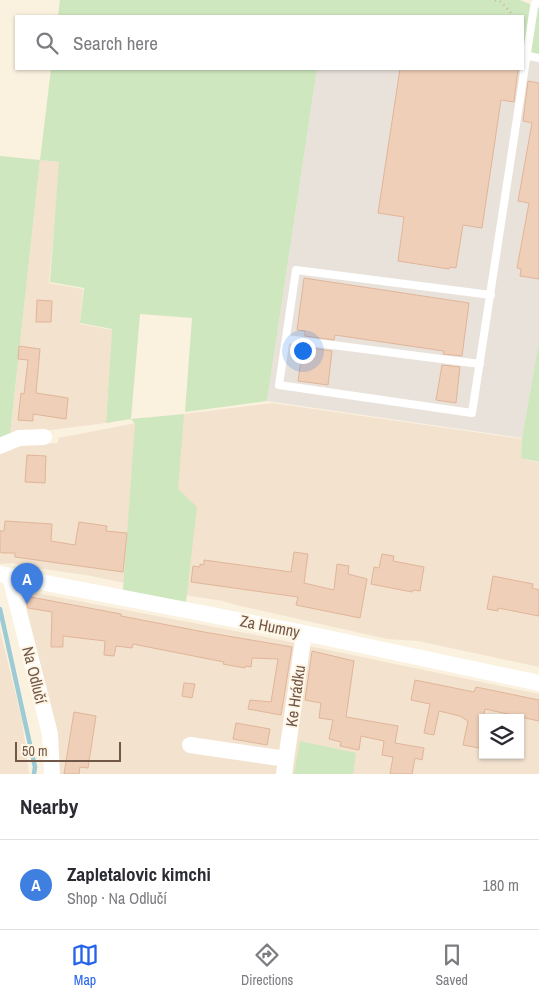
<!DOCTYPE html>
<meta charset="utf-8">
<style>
:root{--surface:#fff;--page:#f7f7f7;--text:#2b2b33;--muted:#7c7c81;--line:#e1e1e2;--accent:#2563eb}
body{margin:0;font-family:"Archivo Narrow",sans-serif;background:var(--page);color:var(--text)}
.controls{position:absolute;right:15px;bottom:15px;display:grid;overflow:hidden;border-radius:0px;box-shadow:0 1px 4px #0004}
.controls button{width:45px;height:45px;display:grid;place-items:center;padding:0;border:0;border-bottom:1px solid var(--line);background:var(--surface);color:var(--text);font:25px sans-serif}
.scale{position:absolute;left:15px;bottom:12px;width:106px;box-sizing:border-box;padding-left:5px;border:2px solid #705748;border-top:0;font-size:14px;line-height:18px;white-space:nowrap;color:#705748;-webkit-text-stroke:4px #fef5e5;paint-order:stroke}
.you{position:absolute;left:302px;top:350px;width:18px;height:18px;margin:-12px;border:4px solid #fff;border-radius:50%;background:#1a73e8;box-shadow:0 0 0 8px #1a73e833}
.badge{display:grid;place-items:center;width:32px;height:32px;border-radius:50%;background:var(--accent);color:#fff;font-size:16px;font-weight:700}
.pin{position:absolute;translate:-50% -41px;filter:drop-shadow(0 1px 2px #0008)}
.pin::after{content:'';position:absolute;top:26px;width:18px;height:15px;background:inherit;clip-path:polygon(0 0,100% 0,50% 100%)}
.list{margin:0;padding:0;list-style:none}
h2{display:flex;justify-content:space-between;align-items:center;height:65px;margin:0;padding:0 20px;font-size:21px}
h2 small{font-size:16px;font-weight:400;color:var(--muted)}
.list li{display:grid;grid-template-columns:32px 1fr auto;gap:15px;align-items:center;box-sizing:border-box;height:90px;padding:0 20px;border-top:1px solid var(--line)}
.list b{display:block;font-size:19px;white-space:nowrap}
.list p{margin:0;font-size:16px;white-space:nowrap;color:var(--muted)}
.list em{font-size:16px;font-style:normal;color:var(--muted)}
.icon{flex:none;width:28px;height:28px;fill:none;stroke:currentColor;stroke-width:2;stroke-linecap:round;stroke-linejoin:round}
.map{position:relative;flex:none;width:539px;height:774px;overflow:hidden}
.search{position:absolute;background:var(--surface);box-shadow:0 1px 4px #0004;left:15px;right:15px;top:15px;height:55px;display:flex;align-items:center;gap:12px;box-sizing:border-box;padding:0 18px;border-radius:0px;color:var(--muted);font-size:19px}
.sheet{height:155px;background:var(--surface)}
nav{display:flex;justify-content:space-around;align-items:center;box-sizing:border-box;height:70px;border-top:1px solid var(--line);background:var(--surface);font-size:14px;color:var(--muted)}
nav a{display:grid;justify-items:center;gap:2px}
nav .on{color:var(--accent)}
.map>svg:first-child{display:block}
.residential{fill:#f2e2ce;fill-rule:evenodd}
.industrial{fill:#e9e2db}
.green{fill:#cfe7bf}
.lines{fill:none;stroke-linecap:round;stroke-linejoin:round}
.stream{stroke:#9ccbd5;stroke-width:4.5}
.building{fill:#efcfb8;stroke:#e1b599}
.path{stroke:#d4b29c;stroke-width:2.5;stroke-dasharray:1 4;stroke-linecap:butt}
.service{stroke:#fff;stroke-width:8}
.minor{stroke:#fff;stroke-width:16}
.labels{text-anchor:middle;stroke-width:4;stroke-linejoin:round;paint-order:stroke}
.street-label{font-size:16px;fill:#705748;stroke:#fef5e5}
</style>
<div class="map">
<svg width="539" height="774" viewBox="0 0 539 774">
<rect width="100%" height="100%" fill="#fbf1df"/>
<path class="residential" d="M 40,160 L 60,162 L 49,283 L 83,289 L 80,324 L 112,330 L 106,423 L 10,435 Z
M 272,403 L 522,439 L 521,458 L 539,463 L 539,667 L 418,641 L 387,639 L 236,605 L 223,601 L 166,592 L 92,576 L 23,566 L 13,563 L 0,564 L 0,454 L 6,450 L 20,445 L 58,443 L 58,438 L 184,414 Z
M 21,590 L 256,635 L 539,694 L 539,774 L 56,774 ZM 483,718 L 520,718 L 520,755 L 483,755 Z
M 0,630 L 22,720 L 29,774 L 0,774 Z"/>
<path class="industrial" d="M 539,14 L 539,341 L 522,438 L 267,401 L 317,69 L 523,69 L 523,16 Z"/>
<path class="green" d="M 60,0 L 520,0 L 539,8 L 539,59 L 523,55 L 523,16 L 58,16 Z
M 51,69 L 317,69 L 267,401 L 185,412 L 192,318 L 140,314 L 131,419 L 184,414 L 178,489 L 197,507 L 186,602 L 123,590 L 135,424 L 131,419 L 106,423 L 112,329 L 80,323 L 84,288 L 50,282 L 59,162 L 40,160 L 10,435 L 0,445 L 0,156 L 40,160 Z
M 539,341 L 539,462 L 521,458 L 522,438 Z
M 300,741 L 356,753 L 353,774 L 294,774 Z"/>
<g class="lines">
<path class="stream" d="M 0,609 L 35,767 L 34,774"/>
</g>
<path class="building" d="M 400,69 L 518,69 L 514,102 L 501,100 L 482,228 L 463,225 L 456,268 L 450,267 L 449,269 L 398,261 L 404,217 L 378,213 Z
M 528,81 L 539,83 L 539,279 L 520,276 L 521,269 L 517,268 L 529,203 L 518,201 L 532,123 L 523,121 Z
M 304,278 L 469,303 L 462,356 L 443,354 L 444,351 L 335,335 L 334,340 L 305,336 L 305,331 L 297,330 Z
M 37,300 L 52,301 L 51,322 L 36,322 Z
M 19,346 L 40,349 L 36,393 L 68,398 L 66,419 L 33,414 L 33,421 L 18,420 L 21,393 L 24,394 L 28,360 L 18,359 Z
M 303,347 L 332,351 L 328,385 L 298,381 Z
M 442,365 L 460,367 L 456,403 L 436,400 Z
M 27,455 L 46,456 L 45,483 L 25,482 Z
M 5,521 L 52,524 L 51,541 L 75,545 L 79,522 L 107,526 L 106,531 L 127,533 L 123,572 L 15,557 L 15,553 L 2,553 L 0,552 L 0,531 L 4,531 Z
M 294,552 L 308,554 L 304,583 L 334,590 L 337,564 L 349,566 L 348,574 L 367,579 L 360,618 L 296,605 L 298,597 L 191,582 L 193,566 L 200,567 L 200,564 L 204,565 L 204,560 L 291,572 Z
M 382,554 L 394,556 L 393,561 L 424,567 L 420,591 L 413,590 L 412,592 L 371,584 L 374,567 L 379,568 Z
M 493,576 L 533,584 L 532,588 L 539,590 L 539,616 L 498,608 L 498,611 L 487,609 Z
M 25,596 L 121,614 L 121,616 L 204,632 L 292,647 L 281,715 L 248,709 L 250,700 L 271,702 L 278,659 L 252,658 L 251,667 L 246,666 L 245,668 L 223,664 L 224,662 L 133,644 L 132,648 L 116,646 L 114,656 L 104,655 L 105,641 L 63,636 L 63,647 L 51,647 L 52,612 L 28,608 Z
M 312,651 L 354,661 L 346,717 L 398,726 L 395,743 L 424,748 L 422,760 L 415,758 L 412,774 L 390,774 L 393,757 L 382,755 L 384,741 L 361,736 L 359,750 L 340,746 L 341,742 L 329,739 L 333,720 L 319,718 L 321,703 L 305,700 Z
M 415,680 L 474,692 L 476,687 L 539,700 L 539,721 L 485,709 L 479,737 L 481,738 L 479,748 L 463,745 L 468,721 L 460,716 L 439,711 L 434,735 L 424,733 L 430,704 L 411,700 Z
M 184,683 L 195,684 L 192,698 L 182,696 Z
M 74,712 L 96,716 L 88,768 L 80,767 L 79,774 L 64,774 Z
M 236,723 L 270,729 L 267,745 L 233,739 Z"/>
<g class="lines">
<path class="path" d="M 495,0 L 501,2 L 514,16"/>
<path class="service" d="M 524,55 L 539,58
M 491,295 L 296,270 L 279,385 L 472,413 L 534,7 L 537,0
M 286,339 L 480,364"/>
<path class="minor" d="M 0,446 L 19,438 L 44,437
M 0,574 L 304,633 L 539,683
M 10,577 L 50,734 L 52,774
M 190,745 L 286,759
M 284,774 L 304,633"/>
</g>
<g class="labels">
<g class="street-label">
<text transform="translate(270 626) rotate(11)" y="6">Za Humny</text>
<text transform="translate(35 675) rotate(76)" y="6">Na Odlučí</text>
<text transform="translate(295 696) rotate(-82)" y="6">Ke Hrádku</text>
</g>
</g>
</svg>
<div class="controls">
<button><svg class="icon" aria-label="layers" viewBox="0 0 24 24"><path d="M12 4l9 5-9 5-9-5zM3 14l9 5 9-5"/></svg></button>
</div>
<div class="scale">50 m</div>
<div class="you"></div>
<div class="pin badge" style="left:27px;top:604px;background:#3f7fe0">A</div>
<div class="search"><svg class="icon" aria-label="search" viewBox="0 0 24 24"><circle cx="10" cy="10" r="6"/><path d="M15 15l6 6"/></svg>Search here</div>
</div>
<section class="sheet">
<h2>Nearby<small></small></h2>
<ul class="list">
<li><span class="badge" style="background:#3f7fe0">A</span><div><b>Zapletalovic kimchi</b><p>Shop · Na Odlučí</p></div><em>180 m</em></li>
</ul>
</section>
<nav>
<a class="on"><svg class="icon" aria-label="map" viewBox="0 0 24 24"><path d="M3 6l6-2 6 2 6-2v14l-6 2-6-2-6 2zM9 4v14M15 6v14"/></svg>Map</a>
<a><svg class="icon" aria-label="directions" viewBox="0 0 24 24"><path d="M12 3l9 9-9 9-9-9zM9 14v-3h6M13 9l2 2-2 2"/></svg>Directions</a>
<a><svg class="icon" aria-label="saved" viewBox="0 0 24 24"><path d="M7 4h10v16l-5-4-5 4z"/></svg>Saved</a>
</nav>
